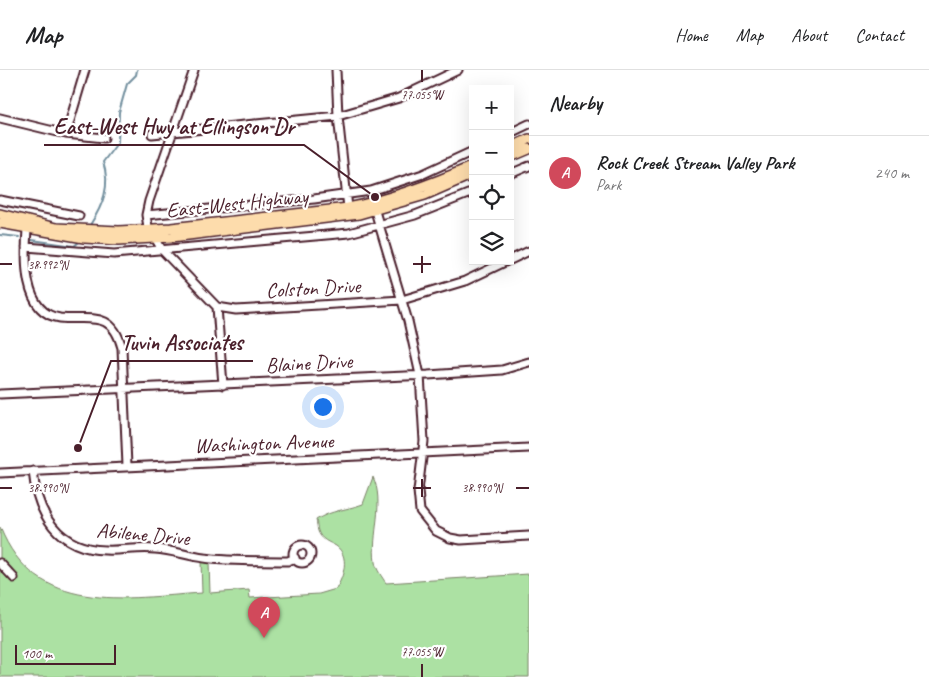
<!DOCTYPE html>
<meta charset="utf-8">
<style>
:root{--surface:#fff;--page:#f2f2f2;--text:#202124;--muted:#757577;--line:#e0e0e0;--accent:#d1495b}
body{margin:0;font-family:Caveat,sans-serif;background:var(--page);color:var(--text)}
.controls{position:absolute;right:15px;top:15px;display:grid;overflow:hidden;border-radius:0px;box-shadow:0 5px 20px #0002}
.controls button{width:45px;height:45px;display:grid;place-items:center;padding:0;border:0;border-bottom:1px solid var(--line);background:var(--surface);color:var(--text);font:25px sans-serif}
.scale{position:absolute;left:15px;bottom:12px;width:101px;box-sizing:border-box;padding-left:5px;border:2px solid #4a1f2b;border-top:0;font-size:14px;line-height:18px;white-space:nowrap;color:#4a1f2b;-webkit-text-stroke:4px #fff;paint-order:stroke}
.you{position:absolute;left:322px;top:336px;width:18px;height:18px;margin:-12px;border:4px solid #fff;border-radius:50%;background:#1a73e8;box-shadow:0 0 0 8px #1a73e833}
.badge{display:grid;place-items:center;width:32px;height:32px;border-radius:50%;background:var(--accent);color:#fff;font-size:16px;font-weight:700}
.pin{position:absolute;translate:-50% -41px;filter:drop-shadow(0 1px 2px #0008)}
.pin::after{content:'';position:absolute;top:26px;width:18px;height:15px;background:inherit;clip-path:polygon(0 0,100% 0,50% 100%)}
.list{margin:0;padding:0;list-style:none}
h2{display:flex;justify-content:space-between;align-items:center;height:65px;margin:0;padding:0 20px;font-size:21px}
h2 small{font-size:16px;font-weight:400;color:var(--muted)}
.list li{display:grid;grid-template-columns:32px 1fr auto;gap:15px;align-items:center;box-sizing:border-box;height:75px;padding:0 20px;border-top:1px solid var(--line)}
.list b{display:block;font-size:19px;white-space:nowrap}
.list p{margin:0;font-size:16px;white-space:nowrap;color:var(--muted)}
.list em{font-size:16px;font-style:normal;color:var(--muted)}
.icon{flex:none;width:28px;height:28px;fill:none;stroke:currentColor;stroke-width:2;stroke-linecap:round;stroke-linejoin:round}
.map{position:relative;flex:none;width:529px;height:607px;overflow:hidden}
header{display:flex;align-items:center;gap:30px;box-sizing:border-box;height:70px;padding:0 25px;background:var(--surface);border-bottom:1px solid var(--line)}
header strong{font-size:24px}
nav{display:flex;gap:28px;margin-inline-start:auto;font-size:18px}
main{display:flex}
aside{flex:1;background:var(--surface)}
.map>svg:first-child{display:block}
.green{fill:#ace1a3;stroke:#7b8067}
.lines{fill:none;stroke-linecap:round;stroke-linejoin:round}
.stream{stroke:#728f9e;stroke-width:2}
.minor-casing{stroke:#4a1f2b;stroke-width:11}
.major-casing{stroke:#4a1f2b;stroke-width:12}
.minor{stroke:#fff;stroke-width:7}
.major{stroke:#fddcac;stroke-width:9}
.ticks{fill:none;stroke:#4a1f2b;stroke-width:2}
.labels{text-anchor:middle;stroke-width:4.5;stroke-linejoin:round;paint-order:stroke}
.street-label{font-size:21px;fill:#4a1f2b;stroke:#fff}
.ticks-label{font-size:12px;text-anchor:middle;fill:#4a1f2b;stroke:#fff;stroke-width:4.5;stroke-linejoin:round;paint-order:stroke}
.leader{fill:none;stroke:#4a1f2b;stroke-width:2}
.callout-dot{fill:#4a1f2b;stroke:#fff;stroke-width:2}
.callout-label{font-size:22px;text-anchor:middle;font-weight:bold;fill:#4a1f2b;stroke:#fff;stroke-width:4.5;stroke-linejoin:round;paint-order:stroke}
</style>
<header>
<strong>Map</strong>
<nav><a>Home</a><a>Map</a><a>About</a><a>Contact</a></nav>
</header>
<main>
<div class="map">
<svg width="529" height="607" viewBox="0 0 529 607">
<rect width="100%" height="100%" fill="#fff"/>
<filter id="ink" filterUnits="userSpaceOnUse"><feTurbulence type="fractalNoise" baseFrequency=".02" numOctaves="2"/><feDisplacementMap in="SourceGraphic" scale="10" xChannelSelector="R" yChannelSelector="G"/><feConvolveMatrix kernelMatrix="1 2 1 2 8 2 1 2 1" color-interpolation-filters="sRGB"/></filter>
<g filter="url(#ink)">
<path class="green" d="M 373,407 C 385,432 371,465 375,492 C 376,499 382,507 386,513 L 529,504 L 529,607 L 0,607 L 0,457 C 35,546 126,528 202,523 L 201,492 L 209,493 L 210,523 L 249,520 L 250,528 L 319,524 L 336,519 C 344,506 350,486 336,476 C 329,472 321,470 318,461 C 317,458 317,453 316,450 C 331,440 347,440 363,434 Z"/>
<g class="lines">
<path class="stream" d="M 90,155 C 103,135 111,116 103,92 L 118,72 L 119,42 L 127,14 L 136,5 L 137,0
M 0,165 L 19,167
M 32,170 L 74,176 L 78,173"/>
<g class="minor-casing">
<path id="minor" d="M 194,0 L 149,131 L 146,145 L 148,157 L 163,181 L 217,237 L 236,240 L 402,230 L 465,211 L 507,191
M 336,0 L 338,46 L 348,138
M 0,48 L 66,64 L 104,68
M 510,63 L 529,54
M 66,64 L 85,0
M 152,64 L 338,46 L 399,28 L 458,0
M 510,104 L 529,96
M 0,130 L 79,146
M 375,141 L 408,251 L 420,305 L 424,371 L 418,421 L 420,441 L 436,461 L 450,468 L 461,470 L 529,466
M 146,145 L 314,129 L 371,121 L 423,104 L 473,81
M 27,159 C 25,187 22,243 60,248 C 89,251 112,239 122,278 L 127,396
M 26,177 L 114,184 L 349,163 L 415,145 L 473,122
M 510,190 L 529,181
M 217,237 L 223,315
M 0,324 L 428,305 L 502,300 L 529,292
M 33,401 C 37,444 58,479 105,480 C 122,481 139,477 155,479 C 172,480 188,486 204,488 C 232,492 261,490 288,491 L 295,488
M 0,403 L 529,378
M293 484a9 9 0 1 1 18 0a9 9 0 1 1-18 0Z
M 0,493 L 14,508"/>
</g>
<g class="major-casing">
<path id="major" d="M 510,78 L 529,69
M 510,87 L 529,79
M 0,144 L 56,158 L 119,161 L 171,158 L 348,138 C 392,129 432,114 473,96
M 0,153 L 84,168 L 119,170 L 172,167 L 359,144 L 425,125 L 473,104"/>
</g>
<use href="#minor" class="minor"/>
<use href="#major" class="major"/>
</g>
</g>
<path class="ticks" d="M 422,0 L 422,12M 422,186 L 422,203M 0,194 L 12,194M 413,194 L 431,194M 422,409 L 422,427M 0,418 L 12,418M 413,418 L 431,418M 516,418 L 529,418M 422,594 L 422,607"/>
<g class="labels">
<g class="street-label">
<text transform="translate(237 133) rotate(-6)" y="7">East-West Highway</text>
<text transform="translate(313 218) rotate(-3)" y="7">Colston Drive</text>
<text transform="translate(309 293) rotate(-3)" y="7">Blaine Drive</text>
<text transform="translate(264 373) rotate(-2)" y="7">Washington Avenue</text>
<text transform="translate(143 464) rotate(5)" y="7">Abilene Drive</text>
</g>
</g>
<g class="ticks-label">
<text x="422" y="29">77.055°W</text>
<text x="48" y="199">38.992°N</text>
<text x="48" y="422">38.990°N</text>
<text x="482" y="422">38.990°N</text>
<text x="422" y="586">77.055°W</text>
</g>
<path class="leader" d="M375 127L304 75H44M78 378L111 291H253"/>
<g class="callout-dot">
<circle cx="375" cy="127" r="5"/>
<circle cx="78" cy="378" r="5"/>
</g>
<g class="callout-label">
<text x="174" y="64">East-West Hwy at Ellingson Dr</text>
<text x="182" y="280">Tuvin Associates</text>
</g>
</svg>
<div class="controls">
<button>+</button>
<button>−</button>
<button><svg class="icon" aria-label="locate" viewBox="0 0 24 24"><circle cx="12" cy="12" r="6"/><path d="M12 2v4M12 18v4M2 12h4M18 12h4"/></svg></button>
<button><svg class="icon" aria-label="layers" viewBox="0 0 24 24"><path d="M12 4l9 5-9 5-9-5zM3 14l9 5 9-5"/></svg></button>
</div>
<div class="scale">100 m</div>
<div class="you"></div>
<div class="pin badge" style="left:264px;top:568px">A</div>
</div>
<aside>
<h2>Nearby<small></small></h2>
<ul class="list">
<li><span class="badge">A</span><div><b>Rock Creek Stream Valley Park</b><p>Park</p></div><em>240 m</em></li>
</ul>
</aside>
</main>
